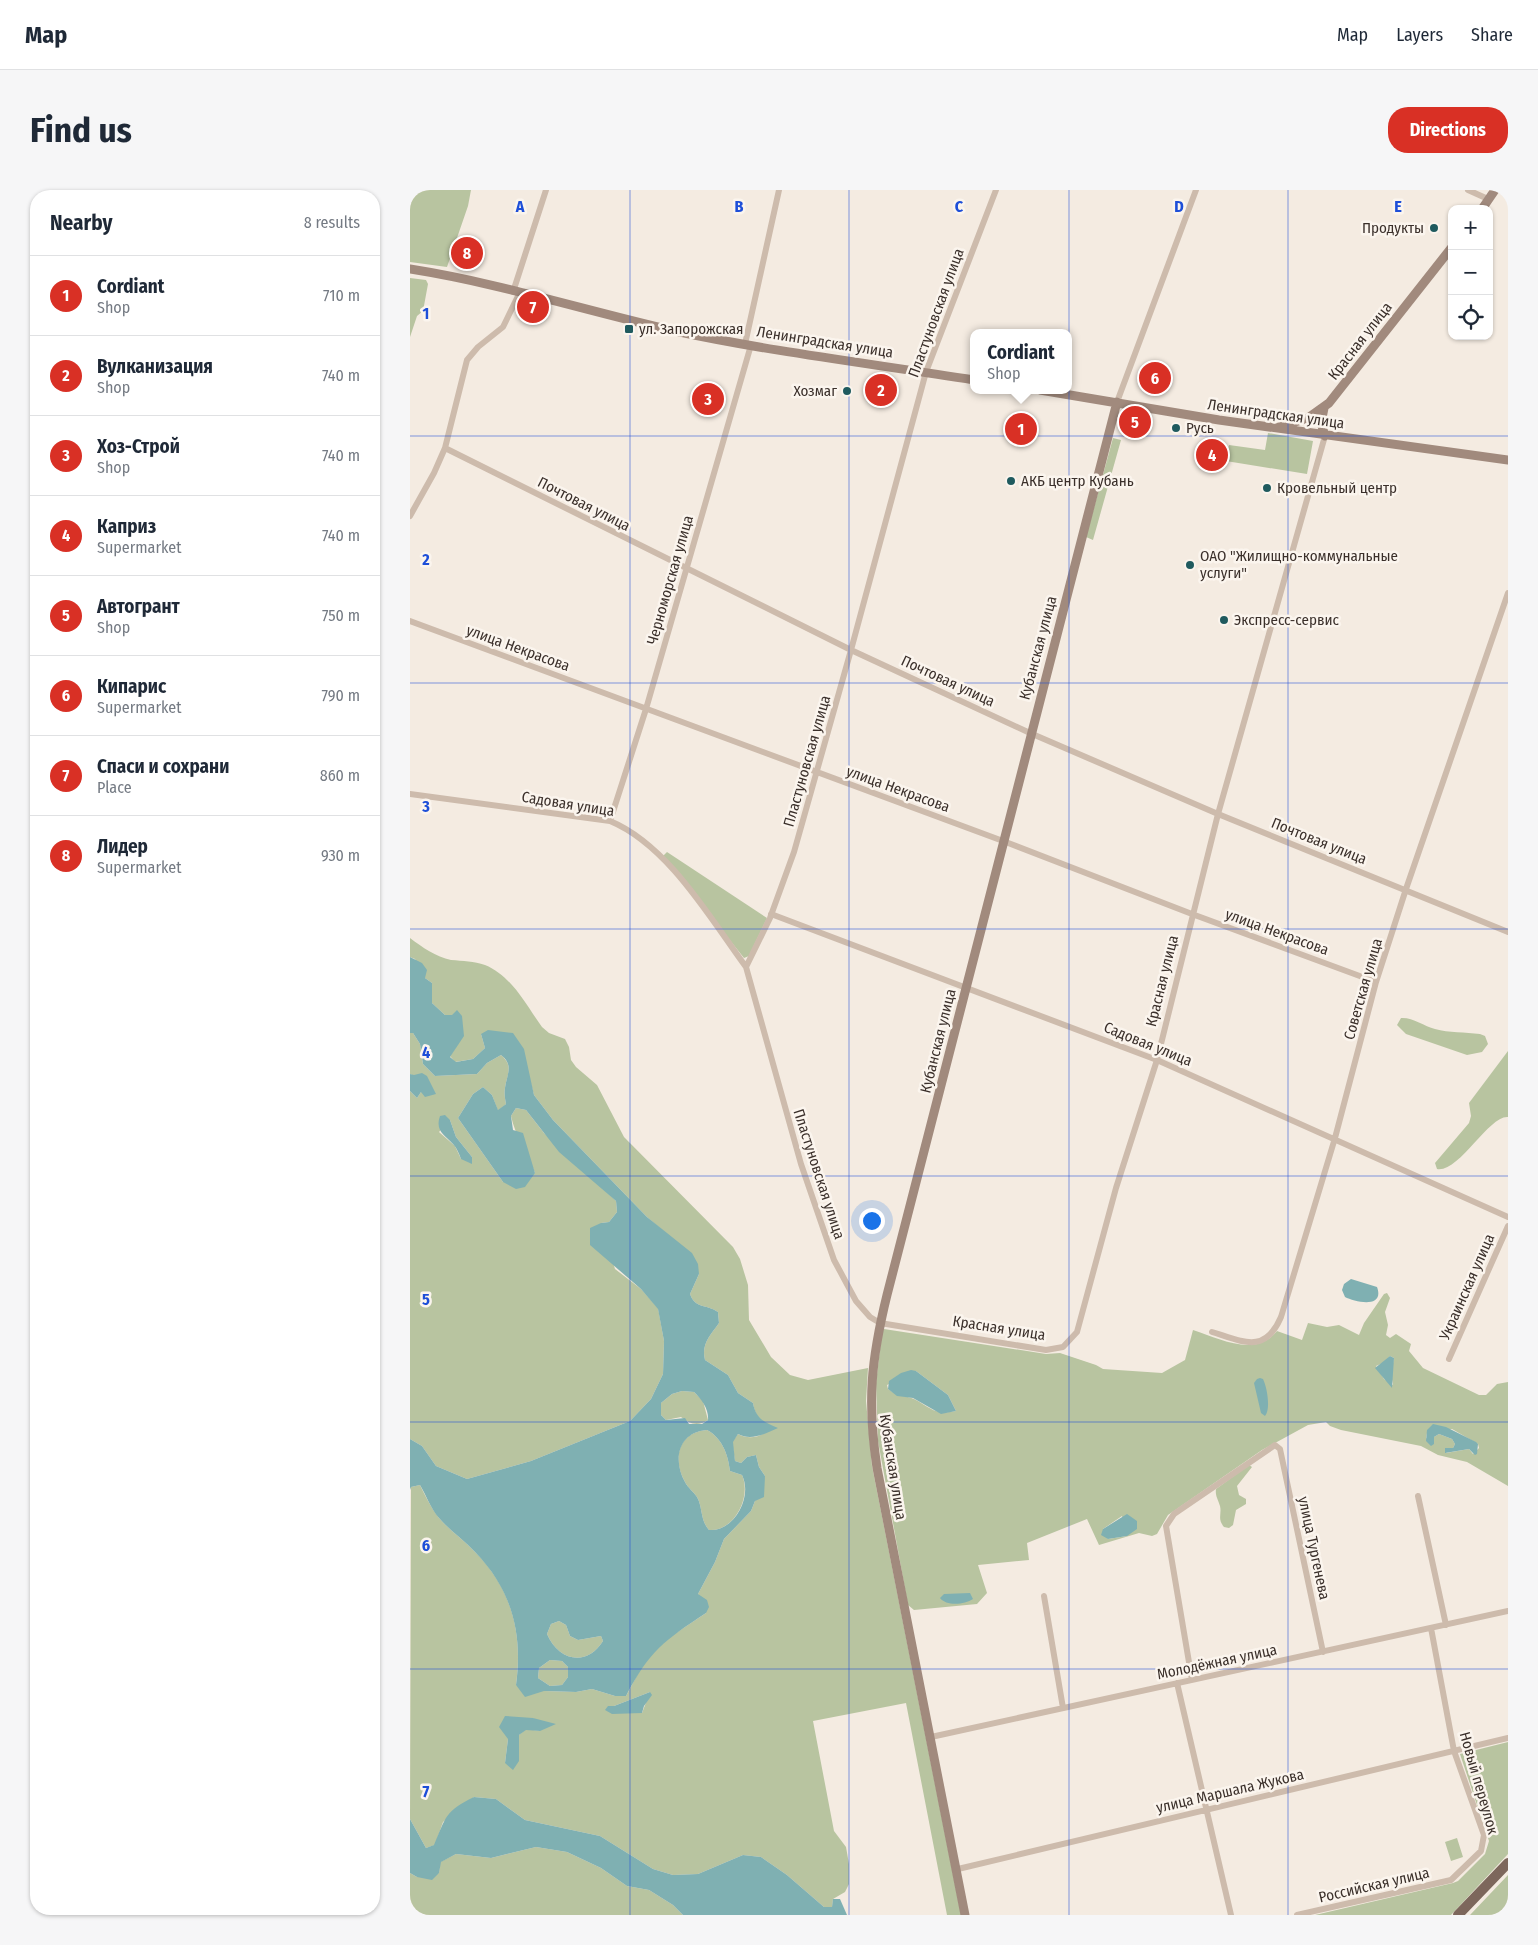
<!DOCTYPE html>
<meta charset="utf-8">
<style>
:root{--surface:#fff;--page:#f6f6f7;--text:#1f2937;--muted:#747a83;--line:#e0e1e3;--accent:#d93025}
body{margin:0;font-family:"Fira Sans Condensed",sans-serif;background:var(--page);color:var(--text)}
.controls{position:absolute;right:15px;top:15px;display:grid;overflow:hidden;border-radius:10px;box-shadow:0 1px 4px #0004}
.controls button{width:45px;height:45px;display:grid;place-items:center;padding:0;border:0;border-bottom:1px solid var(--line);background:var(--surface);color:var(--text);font:25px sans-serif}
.you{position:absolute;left:461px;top:1030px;width:18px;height:18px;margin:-12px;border:4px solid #fff;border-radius:50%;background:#1a73e8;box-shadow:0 0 0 8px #1a73e833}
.badge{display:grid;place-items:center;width:32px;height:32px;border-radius:50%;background:var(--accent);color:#fff;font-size:16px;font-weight:700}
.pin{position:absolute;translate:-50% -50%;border:2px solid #fff;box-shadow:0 1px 5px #0006}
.popup{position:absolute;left:560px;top:139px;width:102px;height:65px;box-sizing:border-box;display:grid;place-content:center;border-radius:10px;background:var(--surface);filter:drop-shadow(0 1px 4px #0005);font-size:16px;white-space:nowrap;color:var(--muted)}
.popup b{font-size:19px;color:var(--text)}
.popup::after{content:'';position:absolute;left:50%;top:100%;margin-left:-10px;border:10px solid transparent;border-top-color:var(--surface)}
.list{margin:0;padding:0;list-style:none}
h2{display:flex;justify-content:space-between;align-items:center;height:65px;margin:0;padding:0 20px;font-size:21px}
h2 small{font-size:16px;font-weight:400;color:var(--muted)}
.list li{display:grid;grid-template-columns:32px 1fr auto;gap:15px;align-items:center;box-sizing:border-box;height:80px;padding:0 20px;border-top:1px solid var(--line)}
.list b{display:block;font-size:19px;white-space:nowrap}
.list p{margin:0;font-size:16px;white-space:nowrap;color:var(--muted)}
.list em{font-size:16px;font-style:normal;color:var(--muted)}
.icon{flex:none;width:28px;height:28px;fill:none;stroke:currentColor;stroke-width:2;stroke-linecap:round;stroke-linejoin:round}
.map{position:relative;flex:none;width:1098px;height:1725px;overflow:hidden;border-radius:20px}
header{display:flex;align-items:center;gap:30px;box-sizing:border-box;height:70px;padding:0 25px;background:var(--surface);border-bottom:1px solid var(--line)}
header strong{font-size:24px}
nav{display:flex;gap:28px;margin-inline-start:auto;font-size:18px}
.intro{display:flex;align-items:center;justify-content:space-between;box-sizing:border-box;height:120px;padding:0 30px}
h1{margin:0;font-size:35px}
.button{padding:12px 22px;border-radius:20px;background:var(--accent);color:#fff;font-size:18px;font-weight:700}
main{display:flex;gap:30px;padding:0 30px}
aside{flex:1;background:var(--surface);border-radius:20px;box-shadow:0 1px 4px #0004}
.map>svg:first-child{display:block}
.green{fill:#b8c4a0;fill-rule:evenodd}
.water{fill:#7fb0b2;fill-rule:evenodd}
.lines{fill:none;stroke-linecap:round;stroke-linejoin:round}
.street{stroke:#cdbbac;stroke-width:6}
.secondary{stroke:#a18a7d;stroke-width:9}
.primary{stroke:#7d675c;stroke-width:10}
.grid{fill:none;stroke:#1d4ed8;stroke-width:1;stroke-opacity:0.55}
.poi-dot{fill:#1f5a5e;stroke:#fbf5ee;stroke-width:2}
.labels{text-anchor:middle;stroke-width:5;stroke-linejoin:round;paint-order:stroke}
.poi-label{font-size:15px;fill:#3b302b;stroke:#fbf5ee;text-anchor:start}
.street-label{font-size:15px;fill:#3b302b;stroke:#fbf5ee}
.grid-label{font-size:16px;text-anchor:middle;font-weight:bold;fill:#1d4ed8;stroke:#fbf5ee;stroke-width:5;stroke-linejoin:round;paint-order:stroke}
</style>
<header>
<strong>Map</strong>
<nav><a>Map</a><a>Layers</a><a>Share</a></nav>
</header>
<div class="intro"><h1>Find us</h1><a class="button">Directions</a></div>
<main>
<aside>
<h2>Nearby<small>8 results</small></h2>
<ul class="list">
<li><span class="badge">1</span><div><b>Cordiant</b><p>Shop</p></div><em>710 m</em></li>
<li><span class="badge">2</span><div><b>Вулканизация</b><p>Shop</p></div><em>740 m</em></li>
<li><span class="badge">3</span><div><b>Хоз-Строй</b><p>Shop</p></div><em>740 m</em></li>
<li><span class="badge">4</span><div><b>Каприз</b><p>Supermarket</p></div><em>740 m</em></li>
<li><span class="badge">5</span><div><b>Автогрант</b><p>Shop</p></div><em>750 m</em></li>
<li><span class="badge">6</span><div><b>Кипарис</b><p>Supermarket</p></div><em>790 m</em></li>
<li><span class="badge">7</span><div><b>Спаси и сохрани</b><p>Place</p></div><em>860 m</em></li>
<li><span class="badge">8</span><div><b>Лидер</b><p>Supermarket</p></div><em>930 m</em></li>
</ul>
</aside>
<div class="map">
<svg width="1098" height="1725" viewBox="0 0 1098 1725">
<rect width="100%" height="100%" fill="#f4ebe1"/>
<path class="green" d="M 0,0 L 61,0 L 58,16 L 37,77 L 0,72 Z
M 0,88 L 16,90 L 18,94 L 13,121 L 7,126 L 0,147 Z
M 858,243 L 903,251 L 897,284 L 816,271 L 819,255 L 855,260 Z
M 703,248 L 711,250 L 683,350 L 676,347 Z
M 257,662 L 357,728 L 339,766 L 334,768 L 253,666 Z
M 0,748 C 12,757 26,767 41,770 C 53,771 64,771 75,775 C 102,786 116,815 132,837 L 139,843 L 155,849 L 159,857 L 161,870 L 166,877 L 187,895 L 214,947 L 323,1057 L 330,1069 L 338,1095 L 339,1130 L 361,1167 L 380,1185 L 398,1190 L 458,1178 L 456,1211 L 462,1276 L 551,1725 L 537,1725 L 496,1513 L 403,1531 L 424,1641 L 436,1657 L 439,1674 L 439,1694 L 435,1702 L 423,1709 L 422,1718 L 414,1717 L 377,1685 L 351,1667 L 333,1665 L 288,1684 L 263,1685 L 243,1679 L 190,1646 L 115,1630 L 86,1609 L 64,1607 L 33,1632 L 25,1655 L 16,1658 L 0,1629 L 1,1297 L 10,1295 C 15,1305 21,1318 29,1328 C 39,1340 54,1350 65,1362 C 102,1399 113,1444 106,1495 L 134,1501 L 166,1502 L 182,1499 L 205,1506 L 216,1506 L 233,1474 L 254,1451 L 296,1423 L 288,1404 L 305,1372 L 314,1349 L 341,1321 L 355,1286 L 349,1277 L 346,1265 L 337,1267 L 331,1273 L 325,1271 L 322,1252 L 328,1244 C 341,1251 354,1246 362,1236 C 350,1233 345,1225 343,1213 L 328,1203 L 318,1185 L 295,1170 C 291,1154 300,1146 309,1133 L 308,1122 C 297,1114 285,1119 280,1104 L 289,1084 L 258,1045 L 237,1027 L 143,930 L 124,905 L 118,883 L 71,844 L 75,858 L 63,869 L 45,872 L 40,866 L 46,857 L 42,825 L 35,825 L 22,813 L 22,793 L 15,788 L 5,769 L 0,767 ZM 240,1502 L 232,1523 L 213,1523 L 198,1516 L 204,1516 ZM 123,1528 L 130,1541 L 116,1539 L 109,1545 L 109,1558 L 95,1573 L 98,1549 Z
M 991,828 C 1002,827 1014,836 1025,839 C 1039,843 1055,842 1070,844 L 1075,846 L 1078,854 L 1072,862 L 1057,865 L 996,844 L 987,835 Z
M 0,843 L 3,843 L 10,854 L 13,874 L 25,886 L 67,884 L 77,873 L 91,865 C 104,876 97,884 95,898 C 94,903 95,909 96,914 L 88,921 L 82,905 L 73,897 L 63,904 L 48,928 L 93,992 L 125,983 C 118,963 105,946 101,926 L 106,918 L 116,920 L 134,943 L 206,1011 L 207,1022 L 199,1032 L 191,1033 L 205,1079 L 231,1099 L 248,1118 L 254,1151 L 253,1184 L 241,1209 L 220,1231 L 121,1271 L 57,1289 L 26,1276 L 12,1256 L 0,1249 L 0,901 L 7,908 L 11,902 L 4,886 L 0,884 ZM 40,930 L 46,947 L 62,967 L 51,969 L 45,956 L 29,942 Z
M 1098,861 L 1098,927 C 1079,925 1049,983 1027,979 L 1025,973 L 1059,933 L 1061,926 L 1059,913 Z
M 977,1103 L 980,1108 L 975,1122 L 978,1135 L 976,1145 L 980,1148 L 986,1144 L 1001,1154 L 999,1161 L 1013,1178 L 1069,1205 L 1076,1205 L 1087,1194 L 1098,1192 L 1098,1296 L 1057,1272 L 1028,1265 L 1011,1256 L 931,1240 L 920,1236 L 916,1232 L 898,1235 L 852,1260 L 758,1325 L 747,1344 L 742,1346 L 729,1343 L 689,1355 L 677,1329 L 617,1353 L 619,1370 L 568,1375 L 577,1403 L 567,1414 L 504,1420 L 498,1415 L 468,1251 L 466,1193 L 472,1142 L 474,1139 L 636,1164 L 650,1163 L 686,1175 L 693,1179 L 752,1183 L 775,1170 L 783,1140 C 811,1149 845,1168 867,1141 L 892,1150 L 898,1133 L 917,1137 L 929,1135 L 949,1145 L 954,1133 L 974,1104 ZM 980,1166 L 984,1168 L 981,1184 L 983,1195 L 974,1189 L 966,1176 L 975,1172 ZM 506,1181 L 538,1205 L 546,1221 C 524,1225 523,1219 504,1209 C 495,1205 488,1207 478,1199 L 477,1195 ZM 1042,1239 L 1068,1254 L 1069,1258 L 1063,1264 L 1059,1259 L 1036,1263 L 1037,1258 L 1043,1258 L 1045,1254 L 1042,1249 L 1029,1244 L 1024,1247 L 1022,1252 L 1016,1248 L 1017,1243 ZM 712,1326 L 717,1346 L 698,1349 L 693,1339 Z
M 272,1201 L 284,1202 L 293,1211 L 298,1230 C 288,1237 279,1234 271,1227 L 256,1230 L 251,1225 L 251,1213 L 262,1204 Z
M 297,1240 C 312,1248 318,1264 320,1281 L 332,1285 C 342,1307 324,1342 299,1340 C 290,1330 293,1318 287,1307 C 284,1302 278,1298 275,1292 C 262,1269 268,1242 297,1240 Z
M 839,1275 L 842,1277 L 827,1296 L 829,1305 L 836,1309 L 836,1314 L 826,1320 L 823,1335 L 819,1338 L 814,1337 C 807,1329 812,1324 810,1316 C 808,1309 805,1306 806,1299 Z
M 149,1431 L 156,1435 L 160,1446 L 168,1450 L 191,1446 L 193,1451 C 176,1478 148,1470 137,1444 L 141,1434 Z
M 140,1470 L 152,1471 L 158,1477 L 158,1487 L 152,1495 L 140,1496 L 128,1488 L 129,1478 Z
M 1098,1552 L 1098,1664 L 1041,1725 L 905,1725 L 1043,1693 L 1048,1691 L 1075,1664 L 1079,1651 L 1050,1564 Z
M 1047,1648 L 1053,1667 L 1041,1671 L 1035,1652 Z
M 126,1657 L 157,1662 L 191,1678 L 217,1696 L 239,1700 L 263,1715 L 273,1725 L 0,1725 L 0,1683 L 7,1687 L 29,1683 L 30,1672 L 46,1664 L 81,1668 Z
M 1098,1685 L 1098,1725 L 1060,1725 Z"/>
<path class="water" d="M 0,767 L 12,773 L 17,780 L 15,788 L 22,793 L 22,813 L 35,825 L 42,825 L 47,820 L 52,826 L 54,846 L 40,867 L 46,872 L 63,869 L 75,858 L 71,844 L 78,840 L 103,843 L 114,859 L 124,905 L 143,930 L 237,1027 L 282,1063 L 288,1074 L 289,1084 L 280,1104 C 285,1119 297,1114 308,1122 L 309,1133 C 300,1146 291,1154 295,1170 L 318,1185 L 328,1203 L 343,1213 C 346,1229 354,1232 368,1238 C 355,1244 341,1251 328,1244 L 323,1252 L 325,1271 L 331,1273 L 337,1267 L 346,1265 L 349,1277 L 355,1286 L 354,1307 L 345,1311 L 341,1321 L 314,1349 L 305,1372 L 288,1404 L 297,1410 L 299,1417 L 296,1423 C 254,1451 240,1460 216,1506 L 205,1506 L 182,1499 L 166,1502 L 134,1501 L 115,1507 L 106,1495 C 113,1444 102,1400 65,1362 C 54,1350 39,1340 29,1328 C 21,1319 16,1305 10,1295 L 1,1297 L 0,1300 L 0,1249 L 12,1256 L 26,1276 L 57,1289 L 121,1271 L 220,1231 L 241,1209 L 253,1184 L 254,1151 L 248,1119 L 231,1099 L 180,1055 L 180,1038 L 191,1033 L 199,1032 L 207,1022 L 206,1011 L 149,962 L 116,920 L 106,918 L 101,926 L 103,940 L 113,943 L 125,983 L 115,997 L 106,999 L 93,992 L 48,928 L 63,904 L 73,897 L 82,905 L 88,920 L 96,914 C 95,909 94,903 95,898 C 97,884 104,875 91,865 L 77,873 L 67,884 L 25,886 L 13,874 L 10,854 L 3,843 L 0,843 ZM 272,1201 L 284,1202 C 292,1210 299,1219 298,1230 L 292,1234 L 279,1234 L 275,1228 L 256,1230 L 251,1225 L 251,1213 L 262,1204 ZM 297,1240 C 312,1248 318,1264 320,1281 L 332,1285 C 343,1307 324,1342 299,1340 C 290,1330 293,1318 287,1307 C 284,1302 278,1298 275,1292 C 262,1269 269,1242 297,1240 ZM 149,1431 L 156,1435 L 160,1446 L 168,1450 L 191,1446 L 193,1451 C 176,1478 148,1470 137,1444 L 141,1434 ZM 140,1470 L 152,1471 L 158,1477 L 158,1487 L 152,1495 L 140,1496 L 128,1488 L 129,1478 Z
M 12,883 L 17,886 L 26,904 L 15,907 L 11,902 L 7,908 L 0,901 L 0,884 L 4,885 Z
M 35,925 L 40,930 L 46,947 L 62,967 L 62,974 L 51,969 C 49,964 47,958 43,954 C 34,944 25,941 30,926 Z
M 941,1089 L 967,1097 C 975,1119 945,1112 935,1107 L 932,1100 L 934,1094 Z
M 980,1166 L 984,1168 L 982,1198 L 965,1178 Z
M 501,1180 L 506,1181 L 538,1205 L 546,1221 L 531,1224 L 503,1208 L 487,1206 L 478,1199 L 479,1191 L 491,1183 Z
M 850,1188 L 853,1189 C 857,1197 861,1219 855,1226 L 851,1223 L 844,1193 L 847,1189 Z
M 1023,1234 L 1036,1237 L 1066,1252 L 1068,1254 L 1067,1264 L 1065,1265 L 1059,1259 L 1035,1263 L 1035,1258 L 1043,1258 L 1045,1254 L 1042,1249 L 1029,1244 L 1024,1247 L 1024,1254 L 1021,1256 L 1016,1251 L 1017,1240 Z
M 717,1324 L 727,1331 L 727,1339 L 717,1346 L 698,1349 L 691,1345 L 693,1339 Z
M 560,1403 L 563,1409 C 554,1415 536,1416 530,1408 L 534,1404 Z
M 240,1502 L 242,1505 L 234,1516 L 232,1523 L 202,1524 L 195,1520 L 198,1516 L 204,1516 Z
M 95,1526 L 123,1528 L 146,1534 L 130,1541 L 116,1540 L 109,1545 L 109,1571 L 103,1580 L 95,1573 L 98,1549 L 89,1537 Z
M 64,1607 L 86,1609 L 115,1630 L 190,1646 L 243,1679 L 263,1685 L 288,1684 L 333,1665 L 351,1667 L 377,1685 L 414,1717 L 422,1717 L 423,1709 L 430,1709 L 437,1725 L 273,1725 L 263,1715 L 239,1700 L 217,1696 L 191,1678 L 157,1662 L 126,1657 L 81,1668 L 46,1664 L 31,1672 L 29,1683 L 22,1690 L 7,1687 L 0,1683 L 0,1629 L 16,1658 L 24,1655 C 36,1627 35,1621 64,1607 Z"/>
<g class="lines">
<path class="street" d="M 586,0 L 516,182 L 441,460 L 384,662 L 360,728 L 336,777 L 391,974 L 424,1070 L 446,1111 L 460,1127 L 470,1133 L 636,1160 L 653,1157 L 667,1142 L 706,998 L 747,870 L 808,624 L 915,246
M 1058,0 L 1078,9
M 103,102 L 136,0
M 335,154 L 369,0
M 707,212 L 786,0
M 35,258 L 441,460 L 620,543 L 808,624 L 1098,742
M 0,326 L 24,283 L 35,258 L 57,170 L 68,157 L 93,137 L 109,104
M 0,431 L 593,651 L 782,724 L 966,792
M 0,604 L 200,631 C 258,655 300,728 336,777
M 200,631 L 236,519 L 341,155
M 361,724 L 747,870 L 1098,1027
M 802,1142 C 834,1152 855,1164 871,1127 L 925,948 L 966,792 L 996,699 L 1098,403
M 1039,1169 L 1098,1036
M 1008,1306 L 1036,1435
M 634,1406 L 653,1518
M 782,1490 L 756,1336 L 764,1324 L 865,1255 L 870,1259 L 913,1462
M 767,1493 L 821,1725
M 521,1547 L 1098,1421
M 548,1679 L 1098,1548
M 887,1725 L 1041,1690 L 1071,1661 L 1074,1645 L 1044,1561 L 1021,1438"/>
<path class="secondary" d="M 1072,19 L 1085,0
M 0,79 C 89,93 177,121 265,141 C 363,162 464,174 564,190
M 630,200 L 809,230 L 1098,270
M 914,218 L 911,233 L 915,246
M 869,237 L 898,228 L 919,213 L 1042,57
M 555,1725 L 467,1278 C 457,1212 461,1170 477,1105 L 707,212"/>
<path class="primary" d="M 1048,1725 L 1098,1673"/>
</g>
<path class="grid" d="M 220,0 L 220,1725M 439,0 L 439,1725M 659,0 L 659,1725M 878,0 L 878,1725M 0,246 L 1098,246M 0,493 L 1098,493M 0,739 L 1098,739M 0,986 L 1098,986M 0,1232 L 1098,1232M 0,1479 L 1098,1479"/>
<g class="poi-dot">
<circle cx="1024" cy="38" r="5"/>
<rect x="214" y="134" width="10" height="10" rx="2.5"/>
<circle cx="437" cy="201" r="5"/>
<circle cx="766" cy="238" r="5"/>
<circle cx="601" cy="291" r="5"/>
<circle cx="857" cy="298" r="5"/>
<circle cx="780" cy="375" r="5"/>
<circle cx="814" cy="430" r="5"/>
</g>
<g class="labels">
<g class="poi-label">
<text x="1014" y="43" text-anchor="end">Продукты</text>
<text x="229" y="144">ул. Запорожская</text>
<text x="427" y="206" text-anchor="end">Хозмаг</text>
<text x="776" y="243">Русь</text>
<text x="611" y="296">АКБ центр Кубань</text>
<text x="867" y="303">Кровельный центр</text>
<text x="790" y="371">ОАО "Жилищно-коммунальные<tspan x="790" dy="17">услуги"</tspan></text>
<text x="824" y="435">Экспресс-сервис</text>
</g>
<g class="street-label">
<text transform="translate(526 123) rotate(-70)" y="5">Пластуновская улица</text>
<text transform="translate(950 151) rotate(-52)" y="5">Красная улица</text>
<text transform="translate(415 152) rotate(9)" y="5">Ленинградская улица</text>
<text transform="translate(866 224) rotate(8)" y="5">Ленинградская улица</text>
<text transform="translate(174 314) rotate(27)" y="5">Почтовая улица</text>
<text transform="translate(260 390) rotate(-74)" y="5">Черноморская улица</text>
<text transform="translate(108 458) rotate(20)" y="5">улица Некрасова</text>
<text transform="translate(628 458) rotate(-75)" y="5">Кубанская улица</text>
<text transform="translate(538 491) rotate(25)" y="5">Почтовая улица</text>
<text transform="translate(397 571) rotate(-74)" y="5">Пластуновская улица</text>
<text transform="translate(488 599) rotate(20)" y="5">улица Некрасова</text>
<text transform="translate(158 614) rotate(9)" y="5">Садовая улица</text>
<text transform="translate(909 651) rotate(22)" y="5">Почтовая улица</text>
<text transform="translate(867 742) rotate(20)" y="5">улица Некрасова</text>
<text transform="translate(752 791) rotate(-76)" y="5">Красная улица</text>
<text transform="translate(953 799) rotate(-74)" y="5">Советская улица</text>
<text transform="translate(528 851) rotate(-76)" y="5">Кубанская улица</text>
<text transform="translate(738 854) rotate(22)" y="5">Садовая улица</text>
<text transform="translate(409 984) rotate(72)" y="5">Пластуновская улица</text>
<text transform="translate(1057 1097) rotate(-66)" y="5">Украинская улица</text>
<text transform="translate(589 1138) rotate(9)" y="5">Красная улица</text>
<text transform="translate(483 1277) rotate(81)" y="5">Кубанская улица</text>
<text transform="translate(904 1358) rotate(78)" y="5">улица Тургенева</text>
<text transform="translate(807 1472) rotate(-12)" y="5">Молодёжная улица</text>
<text transform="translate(1069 1593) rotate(74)" y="5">Новый переулок</text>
<text transform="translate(820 1601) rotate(-13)" y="5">улица Маршала Жукова</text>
<text transform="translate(964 1695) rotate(-13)" y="5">Российская улица</text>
</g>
</g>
<g class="grid-label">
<text x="110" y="22">A</text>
<text x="329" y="22">B</text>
<text x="549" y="22">C</text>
<text x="769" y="22">D</text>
<text x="988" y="22">E</text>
<text x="16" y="129">1</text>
<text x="16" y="375">2</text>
<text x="16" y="622">3</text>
<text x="16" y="868">4</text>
<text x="16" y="1115">5</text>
<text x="16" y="1361">6</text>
<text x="16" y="1607">7</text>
</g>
</svg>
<div class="controls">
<button>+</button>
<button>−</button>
<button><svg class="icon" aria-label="locate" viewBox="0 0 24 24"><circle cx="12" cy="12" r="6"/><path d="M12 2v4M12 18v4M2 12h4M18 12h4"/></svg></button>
</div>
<div class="you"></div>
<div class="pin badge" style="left:611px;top:239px">1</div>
<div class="popup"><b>Cordiant</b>Shop</div>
<div class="pin badge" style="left:471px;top:200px">2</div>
<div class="pin badge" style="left:298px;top:209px">3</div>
<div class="pin badge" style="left:802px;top:265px">4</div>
<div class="pin badge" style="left:725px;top:232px">5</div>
<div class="pin badge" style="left:745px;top:188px">6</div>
<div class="pin badge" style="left:123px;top:117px">7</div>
<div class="pin badge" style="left:57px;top:63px">8</div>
</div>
</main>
